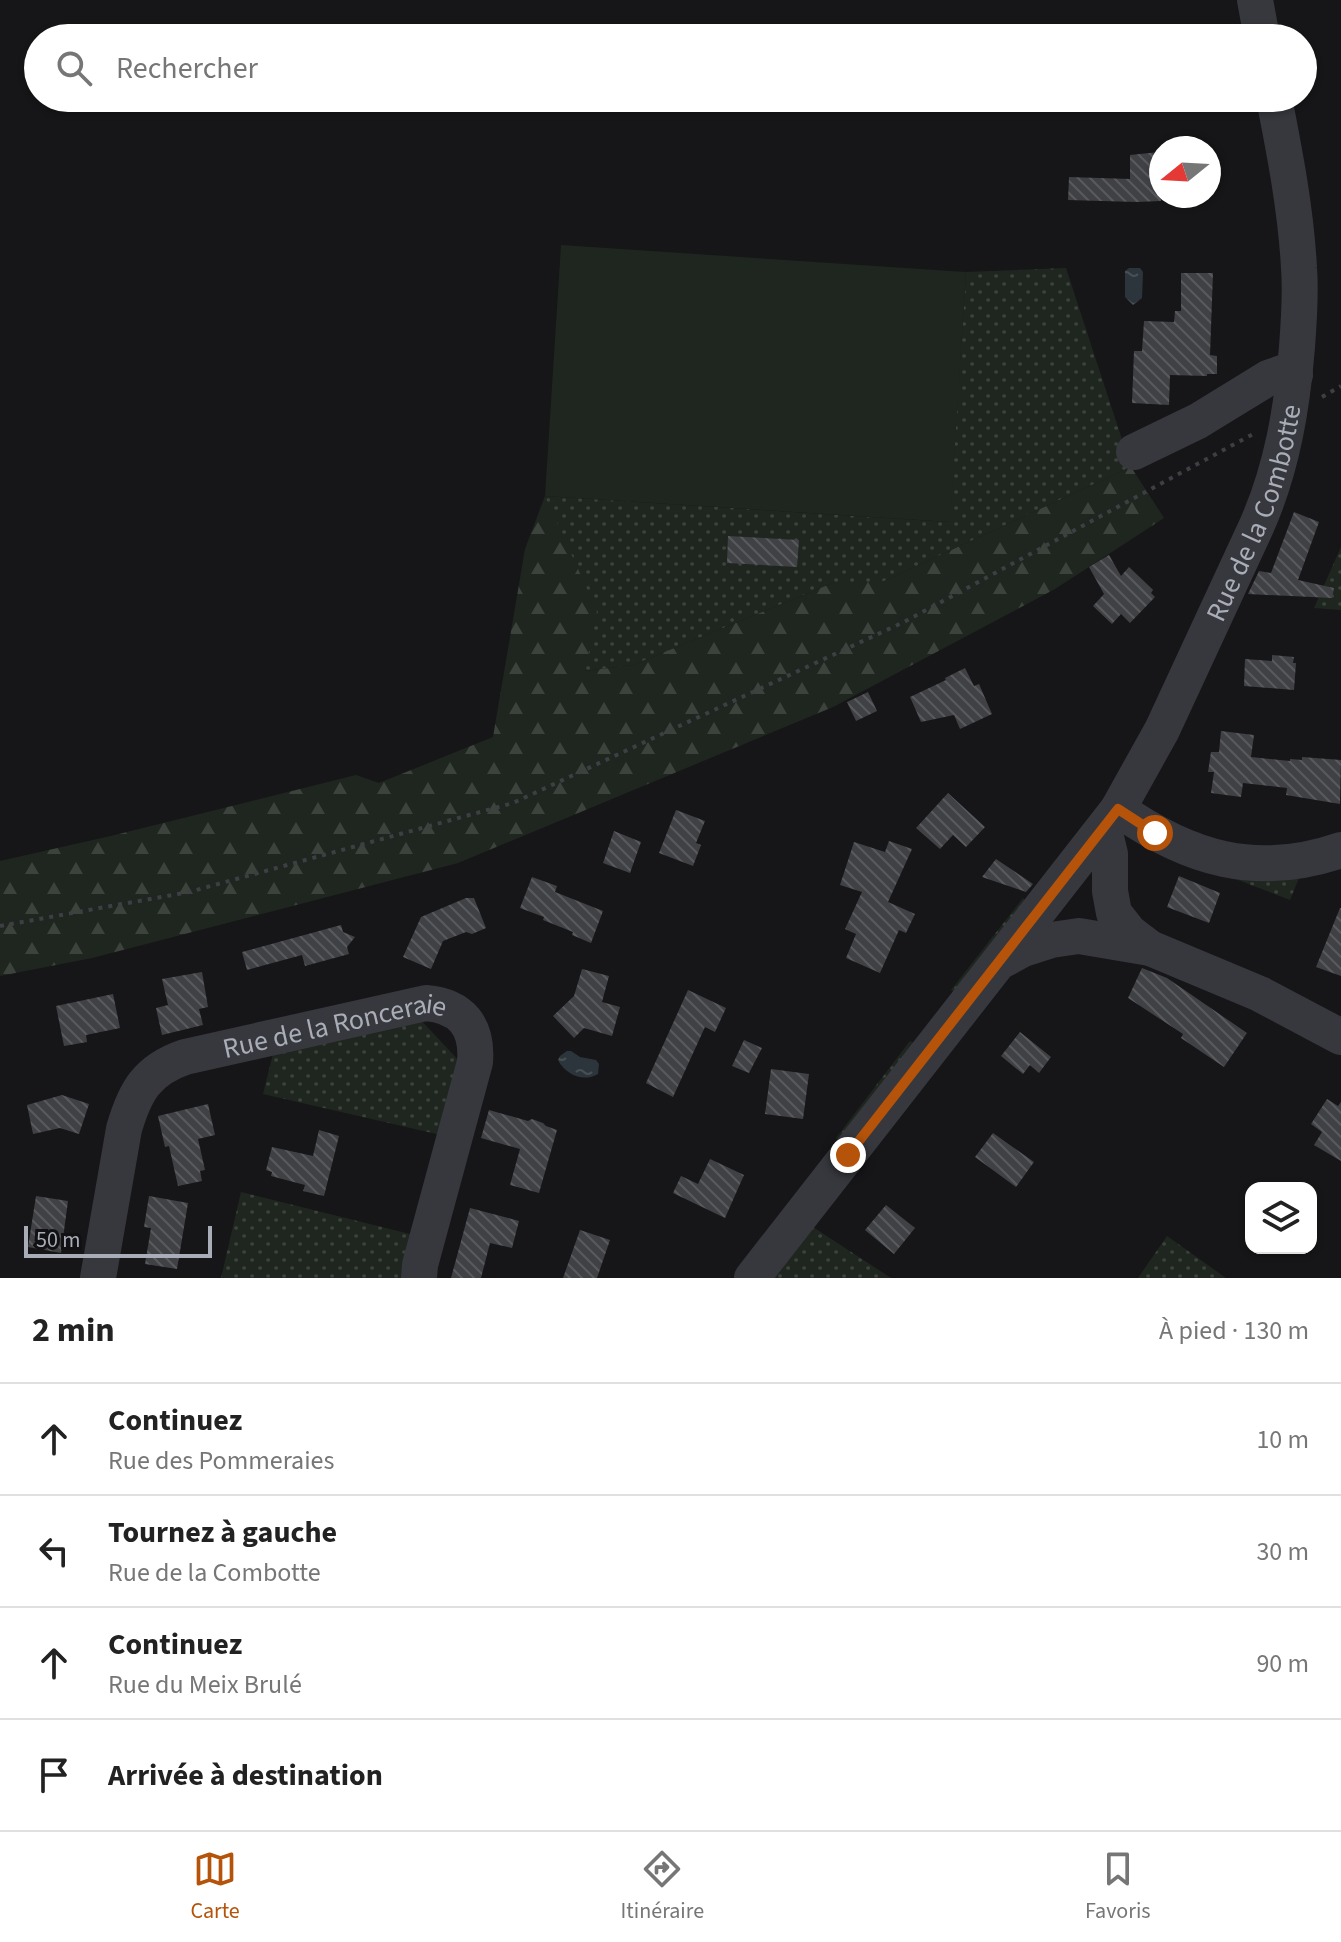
<!DOCTYPE html>
<html lang="fr">
<meta charset="utf-8">
<style>
:root{--surface:#fff;--page:#f6f6f6;--text:#222;--muted:#767676;--line:#e0e0e0;--accent:#b45309}
body{margin:0;font-family:"Source Sans 3",sans-serif;background:var(--page);color:var(--text)}
.controls{position:absolute;right:24px;bottom:24px;display:grid;overflow:hidden;border-radius:16px;box-shadow:0 2px 6px #0004}
.controls button{width:72px;height:72px;display:grid;place-items:center;padding:0;border:0;border-bottom:2px solid var(--line);background:var(--surface);color:var(--text);font:40px sans-serif}
.compass{position:absolute;left:1149px;top:136px;width:72px;height:72px;border-radius:50%;background:var(--surface);box-shadow:0 2px 6px #0004;rotate:252deg}
.scale{position:absolute;left:24px;bottom:20px;width:188px;box-sizing:border-box;padding-left:8px;border:4px solid #a8adb8;border-top:0;font-size:22px;line-height:28px;white-space:nowrap;color:#a8adb8;-webkit-text-stroke:6px #111113;paint-order:stroke}
.stop{position:absolute;width:24px;height:24px;margin:-18px;border:6px solid #b45309;border-radius:50%;background:#fff}
.stop.end{background:#b45309;border-color:#fff;box-shadow:0 2px 8px #0008}
.list{margin:0;padding:0;list-style:none}
h2{display:flex;justify-content:space-between;align-items:center;height:104px;margin:0;padding:0 32px;font-size:34px}
h2 small{font-size:26px;font-weight:400;color:var(--muted)}
.list li{display:grid;grid-template-columns:52px 1fr auto;gap:24px;align-items:center;box-sizing:border-box;height:112px;padding:0 32px;border-top:2px solid var(--line)}
.list b{display:block;font-size:30px;white-space:nowrap}
.list p{margin:0;font-size:26px;white-space:nowrap;color:var(--muted)}
.list em{font-size:26px;font-style:normal;color:var(--muted)}
.icon{flex:none;width:44px;height:44px;fill:none;stroke:currentColor;stroke-width:2;stroke-linecap:round;stroke-linejoin:round}
.map{position:relative;flex:none;width:1341px;height:1278px;overflow:hidden}
.search{position:absolute;background:var(--surface);box-shadow:0 2px 6px #0004;left:24px;right:24px;top:24px;height:88px;display:flex;align-items:center;gap:20px;box-sizing:border-box;padding:0 28px;border-radius:44px;color:var(--muted);font-size:30px}
.sheet{height:552px;background:var(--surface)}
nav{display:flex;justify-content:space-around;align-items:center;box-sizing:border-box;height:112px;border-top:2px solid var(--line);background:var(--surface);font-size:22px;color:var(--muted)}
nav a{display:grid;justify-items:center;gap:4px}
nav .on{color:var(--accent)}
.map>svg:first-child{display:block}
.grass{fill:url(#grass-dots)}
.forest{fill:url(#forest-firs)}
.park{fill:#1e261f}
.water{fill:url(#water-ripples)}
.building{fill:url(#building-back-hatch)}
.lines{fill:none;stroke-linecap:round;stroke-linejoin:round}
.path{stroke:#3d3f44;stroke-width:4;stroke-dasharray:4 6;stroke-linecap:butt}
.minor{stroke:#37383d;stroke-width:36}
.route{stroke:#b45309;stroke-width:10}
.labels{text-anchor:middle;stroke-width:8;stroke-linejoin:round;paint-order:stroke}
.street-label{font-size:28px;fill:#a8adb8;stroke:#111113}
</style>
<div class="map">
<svg width="1341" height="1278" viewBox="0 0 1341 1278">
<defs>
<pattern id="grass-dots" width="8" height="8" patternUnits="userSpaceOnUse" patternTransform="scale(2)"><rect width="8" height="8" fill="#1e261f"/><path d="M2 2h.1M6 6h.1" fill="none" stroke="#3c433d" stroke-width="1.8" stroke-linecap="round"/></pattern>
<pattern id="forest-firs" width="22" height="20" patternUnits="userSpaceOnUse" patternTransform="scale(2)"><rect width="22" height="20" fill="#1e261f"/><path d="M5 1l3.5 6h-7zM16 11l3.5 6h-7z" fill="#3c433d"/></pattern>
<pattern id="water-ripples" width="26" height="14" patternUnits="userSpaceOnUse" patternTransform="scale(2)"><rect width="26" height="14" fill="#2c353c"/><path d="M2 4q2-2 4 0t4 0M15 11q2-2 4 0t4 0" fill="none" stroke="#485056"/></pattern>
<pattern id="building-back-hatch" width="6" height="6" patternUnits="userSpaceOnUse" patternTransform="scale(2)"><rect width="6" height="6" fill="#404145"/><path d="M-1 5l2 2M0 0l6 6M5-1l2 2" fill="none" stroke="#595a5e"/></pattern>
</defs>
<rect width="100%" height="100%" fill="#161618"/>
<path class="grass" d="M 1066,268 L 1131,467 L 882,582 L 835,582 L 633,665 L 584,671 L 545,496 L 949,522 L 966,272 Z
M 1341,547 L 1341,610 L 1314,608 Z
M 1134,840 L 1301,873 L 1290,900 Z
M 1023,898 L 1027,902 L 955,993 L 951,990 Z
M 417,1016 L 462,1064 L 441,1135 L 263,1094 L 274,1050 Z
M 910,1041 L 914,1043 L 840,1140 L 836,1138 Z
M 241,1192 L 414,1235 L 402,1278 L 221,1278 Z
M 813,1227 L 891,1278 L 773,1278 Z
M 1167,1236 L 1226,1278 L 1138,1278 Z"/>
<path class="forest" d="M 1131,467 L 1164,518 L 1055,589 L 833,707 L 458,863 L 92,958 L 0,976 L 0,861 L 115,835 L 356,775 L 379,783 L 493,737 L 525,549 L 545,496 L 597,611 L 585,671 L 633,665 L 835,582 L 882,582 Z"/>
<path class="park" d="M 561,245 L 966,272 L 950,522 L 545,496 Z"/>
<path class="water" d="M 1129,268 L 1140,268 L 1143,272 L 1142,298 L 1133,305 L 1125,297 L 1125,271 Z
M 567,1051 L 571,1051 L 580,1057 L 596,1060 L 599,1064 L 598,1074 C 583,1083 565,1074 558,1060 L 560,1056 Z"/>
<path class="building" d="M 1159,152 L 1161,201 L 1136,202 L 1068,200 L 1069,177 L 1130,179 L 1130,155 Z
M 1181,273 L 1213,273 L 1210,355 L 1217,356 L 1217,374 L 1207,374 L 1207,376 L 1170,375 L 1169,405 L 1132,403 L 1134,351 L 1142,351 L 1144,321 L 1174,322 L 1175,311 L 1181,311 Z
M 1294,512 L 1319,522 L 1298,580 L 1334,588 L 1332,598 L 1248,594 L 1259,571 L 1271,573 Z
M 728,536 L 799,540 L 797,567 L 727,563 Z
M 1109,555 L 1121,576 L 1129,567 L 1153,590 L 1151,593 L 1155,597 L 1130,623 L 1121,614 L 1112,624 L 1093,606 L 1104,594 L 1089,567 Z
M 1272,655 L 1294,657 L 1293,663 L 1296,663 L 1294,690 L 1244,686 L 1245,659 L 1272,661 Z
M 965,668 L 974,686 L 979,684 L 992,714 L 960,729 L 954,715 L 921,722 L 910,697 L 946,680 L 945,678 Z
M 868,692 L 877,711 L 856,721 L 847,702 Z
M 1221,731 L 1254,735 L 1251,757 L 1290,761 L 1290,759 L 1302,760 L 1302,757 L 1341,760 L 1340,804 L 1286,795 L 1287,788 L 1243,783 L 1241,797 L 1211,793 L 1214,772 L 1208,772 L 1211,752 L 1219,752 Z
M 948,793 L 985,827 L 966,847 L 953,835 L 940,849 L 916,828 Z
M 676,810 L 705,821 L 696,843 L 701,845 L 693,866 L 659,853 Z
M 614,831 L 641,842 L 630,873 L 603,863 Z
M 889,841 L 912,849 L 888,902 L 915,914 L 906,933 L 899,930 L 880,973 L 846,958 L 856,934 L 845,929 L 862,892 L 840,885 L 854,842 L 885,852 Z
M 996,859 L 1033,884 L 1026,892 L 982,877 Z
M 1179,876 L 1220,893 L 1209,923 L 1167,907 Z
M 532,877 L 557,886 L 555,892 L 603,911 L 591,943 L 572,935 L 573,932 L 543,920 L 544,917 L 520,908 Z
M 466,898 L 474,898 L 486,928 L 472,934 L 466,932 L 443,941 L 431,969 L 403,957 L 421,917 Z
M 1340,908 L 1341,908 L 1341,976 L 1316,967 Z
M 341,925 L 343,932 L 355,937 L 347,947 L 349,954 L 305,966 L 302,955 L 247,970 L 242,952 Z
M 1142,968 L 1167,978 L 1247,1033 L 1224,1067 L 1181,1038 L 1183,1034 L 1128,998 Z
M 582,969 L 609,976 L 602,1002 L 620,1007 L 612,1036 L 584,1028 L 574,1038 L 553,1016 L 574,996 Z
M 202,972 L 208,1007 L 199,1009 L 203,1025 L 162,1035 L 156,1008 L 168,1005 L 162,979 Z
M 688,990 L 726,1008 L 715,1032 L 705,1027 L 673,1097 L 646,1083 Z
M 113,994 L 120,1028 L 86,1035 L 87,1042 L 64,1046 L 56,1006 Z
M 1020,1032 L 1051,1057 L 1039,1073 L 1030,1065 L 1023,1074 L 1001,1056 Z
M 744,1040 L 762,1048 L 749,1073 L 732,1066 Z
M 771,1069 L 809,1074 L 803,1119 L 765,1114 Z
M 62,1095 L 89,1104 L 79,1134 L 60,1128 L 33,1134 L 27,1105 Z
M 1327,1099 L 1338,1106 L 1341,1102 L 1341,1161 L 1314,1145 L 1322,1132 L 1311,1124 Z
M 208,1104 L 215,1135 L 198,1139 L 205,1170 L 200,1171 L 202,1181 L 178,1186 L 169,1146 L 165,1147 L 158,1116 Z
M 489,1110 L 528,1121 L 532,1119 L 543,1123 L 546,1126 L 557,1130 L 539,1193 L 510,1185 L 520,1149 L 481,1138 Z
M 319,1130 L 339,1136 L 324,1196 L 303,1191 L 305,1185 L 271,1176 L 272,1172 L 266,1170 L 272,1147 L 313,1156 Z
M 993,1133 L 1034,1162 L 1016,1187 L 975,1157 Z
M 710,1159 L 744,1175 L 725,1218 L 673,1193 L 681,1176 L 698,1184 Z
M 36,1196 L 68,1201 L 61,1253 L 28,1247 Z
M 149,1196 L 188,1203 L 177,1269 L 145,1264 L 151,1228 L 144,1227 Z
M 886,1205 L 915,1228 L 894,1254 L 865,1230 Z
M 470,1208 L 519,1221 L 512,1248 L 490,1243 L 481,1278 L 451,1278 Z
M 580,1230 L 610,1240 L 597,1278 L 563,1278 Z"/>
<g class="lines">
<path class="path" d="M 1322,397 L 1341,386
M 0,926 L 189,892 L 513,803 L 904,622 L 1255,433"/>
<g class="minor">
<path d="M 1255,0 L 1262,38"/>
<path d="M 1134,452 L 1198,421 L 1268,378 L 1282,373 L 1295,375"/>
<path d="M 1118,809 C 1189,859 1257,879 1341,850"/>
<path d="M 1104,829 L 1110,854 L 1110,891 L 1114,913 L 1129,932 L 1150,948 L 1260,994 L 1341,1037"/>
<path d="M 1005,959 L 1023,949 L 1051,940 L 1079,936 L 1150,948"/>
<path id="s1" d="M 98,1278 L 124,1129 C 135,1091 147,1070 185,1057 L 426,1003 C 461,1006 478,1026 475,1062 L 420,1265 L 419,1278"/>
<path id="s2" d="M 752,1278 L 1118,809 L 1162,730 L 1257,525 C 1282,468 1292,409 1297,347 C 1299,321 1301,294 1299,268 C 1296,211 1285,154 1274,98"/>
</g>
</g>
<g class="lines">
<path class="route" d="M 848,1155 L 1118,809 L 1155,833"/>
</g>
<g class="labels">
<g class="street-label">
<text dy="10" stroke="none"><textPath href="#s2" startOffset="922">Rue de la Combotte</textPath></text>
<text dy="10" stroke="none"><textPath href="#s1" startOffset="404">Rue de la Ronceraie</textPath></text>
</g>
</g>
</svg>
<div class="controls">
<button><svg class="icon" aria-label="layers" viewBox="0 0 24 24"><path d="M12 4l9 5-9 5-9-5zM3 14l9 5 9-5"/></svg></button>
</div>
<svg class="compass" viewBox="-18 -18 36 36"><path d="M0-13l5 13h-10z" fill="#e53935"/><path d="M0 13l5-13h-10z" fill="#767676"/></svg>
<div class="scale">50 m</div>
<div class="stop" style="left:1155px;top:833px"></div>
<div class="stop end" style="left:848px;top:1155px"></div>
<div class="search"><svg class="icon" aria-label="search" viewBox="0 0 24 24"><circle cx="10" cy="10" r="6"/><path d="M15 15l6 6"/></svg>Rechercher</div>
</div>
<section class="sheet">
<h2>2 min<small>À pied · 130 m</small></h2>
<ul class="list">
<li><svg class="icon" aria-label="ahead" viewBox="0 0 24 24"><path d="M12 20V5M6 11l6-6 6 6"/></svg><div><b>Continuez</b><p>Rue des Pommeraies</p></div><em>10 m</em></li>
<li><svg class="icon" aria-label="left" viewBox="0 0 24 24"><path d="M17 20v-9H6M10 6l-5 5 5 5"/></svg><div><b>Tournez à gauche</b><p>Rue de la Combotte</p></div><em>30 m</em></li>
<li><svg class="icon" aria-label="ahead" viewBox="0 0 24 24"><path d="M12 20V5M6 11l6-6 6 6"/></svg><div><b>Continuez</b><p>Rue du Meix Brulé</p></div><em>90 m</em></li>
<li><svg class="icon" aria-label="arrive" viewBox="0 0 24 24"><path d="M6 21V4h12l-3 4 3 4H6"/></svg><div><b>Arrivée à destination</b></div></li>
</ul>
</section>
<nav>
<a class="on"><svg class="icon" aria-label="map" viewBox="0 0 24 24"><path d="M3 6l6-2 6 2 6-2v14l-6 2-6-2-6 2zM9 4v14M15 6v14"/></svg>Carte</a>
<a><svg class="icon" aria-label="directions" viewBox="0 0 24 24"><path d="M12 3l9 9-9 9-9-9zM9 14v-3h6M13 9l2 2-2 2"/></svg>Itinéraire</a>
<a><svg class="icon" aria-label="saved" viewBox="0 0 24 24"><path d="M7 4h10v16l-5-4-5 4z"/></svg>Favoris</a>
</nav>
